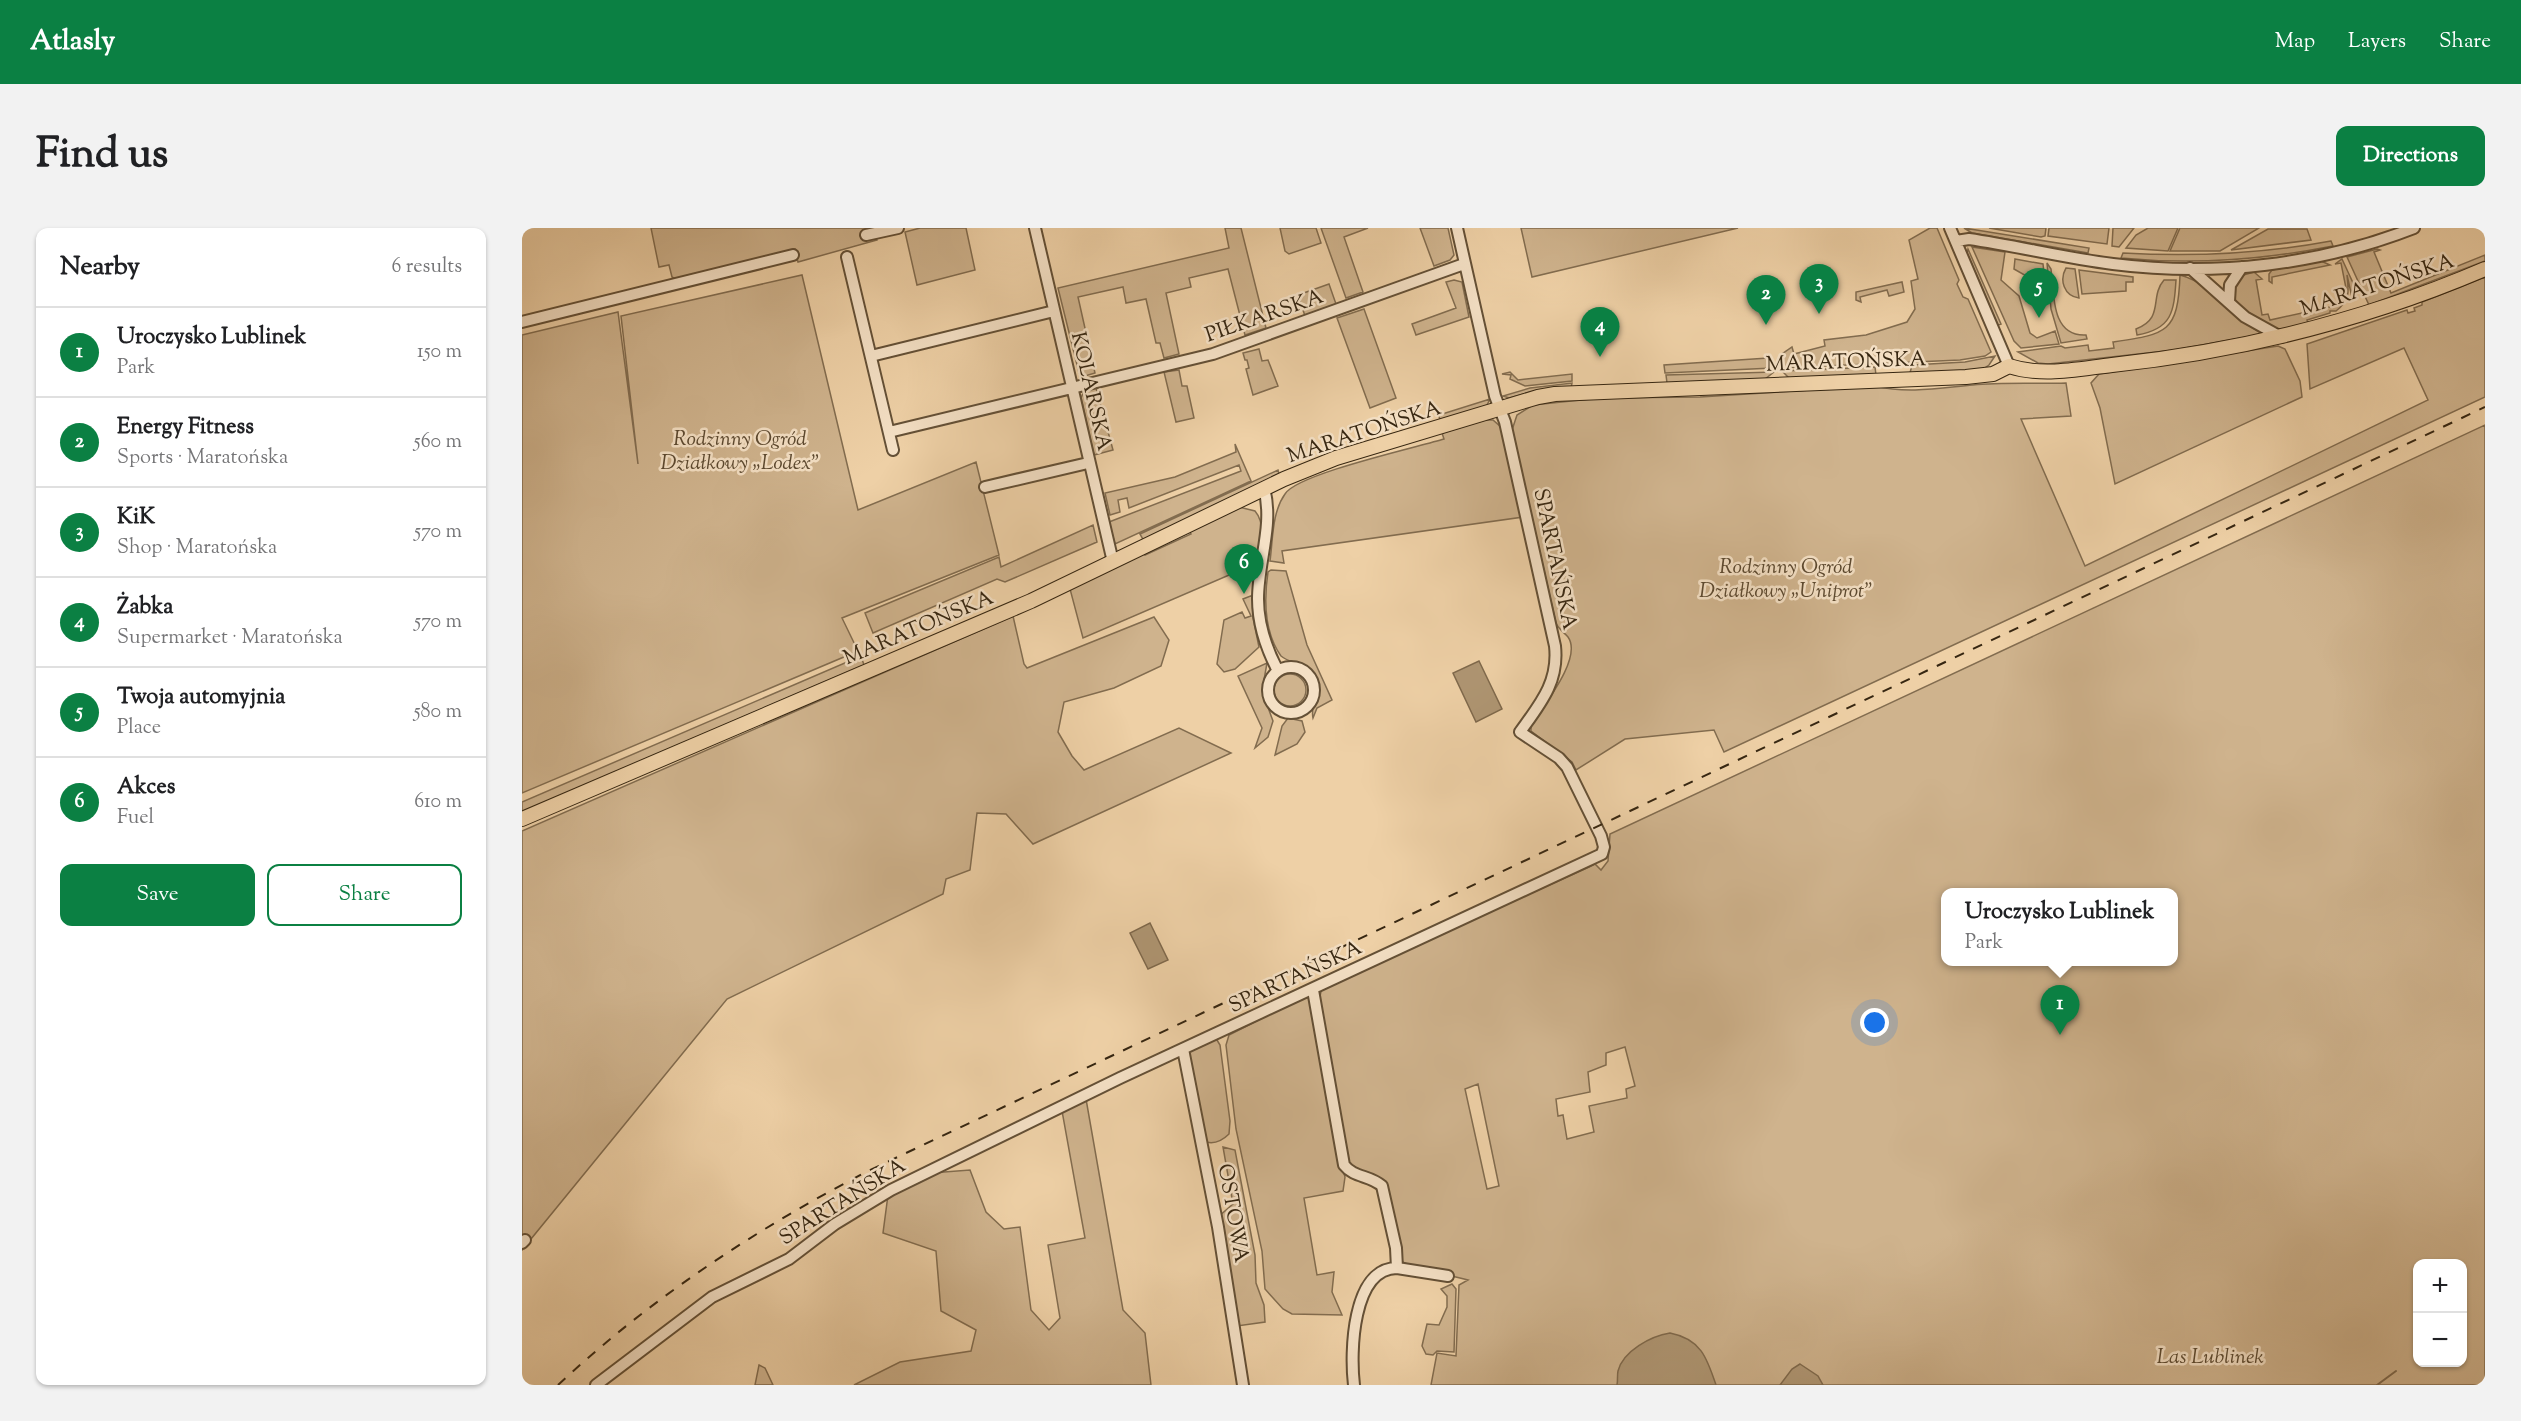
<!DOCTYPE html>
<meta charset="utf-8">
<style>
:root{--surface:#fff;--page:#f2f2f2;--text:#202124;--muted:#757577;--line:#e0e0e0;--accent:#0b8043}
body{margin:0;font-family:"Sorts Mill Goudy",serif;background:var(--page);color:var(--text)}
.controls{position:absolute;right:18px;bottom:18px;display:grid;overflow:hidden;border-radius:12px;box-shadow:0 2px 4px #0004}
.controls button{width:54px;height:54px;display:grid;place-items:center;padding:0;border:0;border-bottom:2px solid var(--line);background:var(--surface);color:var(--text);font:30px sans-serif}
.you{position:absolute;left:1353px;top:795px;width:21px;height:21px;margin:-15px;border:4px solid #fff;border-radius:50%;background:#1a73e8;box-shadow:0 0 0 9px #1a73e833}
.badge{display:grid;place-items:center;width:39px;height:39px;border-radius:50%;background:var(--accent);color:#fff;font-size:20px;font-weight:700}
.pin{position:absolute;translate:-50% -50px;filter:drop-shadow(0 2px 3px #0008)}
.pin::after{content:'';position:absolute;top:32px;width:21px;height:18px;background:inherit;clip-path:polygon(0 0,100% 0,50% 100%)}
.popup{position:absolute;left:1419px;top:660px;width:237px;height:78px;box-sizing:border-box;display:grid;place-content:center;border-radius:12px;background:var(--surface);filter:drop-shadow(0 2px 4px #0005);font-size:20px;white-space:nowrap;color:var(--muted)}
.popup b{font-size:22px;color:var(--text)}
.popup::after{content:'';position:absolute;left:50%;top:100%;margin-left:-12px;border:12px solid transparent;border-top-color:var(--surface)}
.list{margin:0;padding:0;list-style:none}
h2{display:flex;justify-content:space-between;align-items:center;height:78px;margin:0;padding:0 24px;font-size:26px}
h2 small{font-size:20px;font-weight:400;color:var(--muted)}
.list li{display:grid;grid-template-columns:39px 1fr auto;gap:18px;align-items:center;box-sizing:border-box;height:90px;padding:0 24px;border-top:2px solid var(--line)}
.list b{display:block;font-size:22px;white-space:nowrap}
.list p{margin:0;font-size:20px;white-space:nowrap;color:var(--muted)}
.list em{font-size:20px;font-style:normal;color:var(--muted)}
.actions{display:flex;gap:12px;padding:18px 24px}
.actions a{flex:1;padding:14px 0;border:2px solid var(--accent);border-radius:12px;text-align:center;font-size:21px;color:var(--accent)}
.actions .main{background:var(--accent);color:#fff}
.map{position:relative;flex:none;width:1963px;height:1157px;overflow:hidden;border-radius:12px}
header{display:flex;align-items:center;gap:36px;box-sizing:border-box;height:84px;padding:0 30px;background:var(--accent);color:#fff}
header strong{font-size:28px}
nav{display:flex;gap:33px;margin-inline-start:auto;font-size:21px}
.intro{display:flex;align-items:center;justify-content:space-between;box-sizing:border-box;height:144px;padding:0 36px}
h1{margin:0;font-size:42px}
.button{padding:15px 27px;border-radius:12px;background:var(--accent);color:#fff;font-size:21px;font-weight:700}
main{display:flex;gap:36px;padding:0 36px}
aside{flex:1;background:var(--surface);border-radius:12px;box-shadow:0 2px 4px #0004}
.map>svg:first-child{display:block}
.green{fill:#cfb38d;stroke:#826c4f;stroke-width:1.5;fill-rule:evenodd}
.water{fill:#af9673;stroke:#7f694c;stroke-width:1.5}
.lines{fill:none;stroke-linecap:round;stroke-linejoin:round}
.stream{stroke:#7f694c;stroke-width:2}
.minor-casing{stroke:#645036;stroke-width:14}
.major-casing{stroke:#362611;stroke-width:16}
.minor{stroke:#f4e0c5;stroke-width:10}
.major{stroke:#eed0a6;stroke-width:14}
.rail{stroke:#362611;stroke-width:2;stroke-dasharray:10 10;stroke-linecap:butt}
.labels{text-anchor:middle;stroke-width:5;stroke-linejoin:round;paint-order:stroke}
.street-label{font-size:21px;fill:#362611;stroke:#f4e0c5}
.park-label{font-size:21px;font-style:italic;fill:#5c4930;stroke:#f4e0c5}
</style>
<header>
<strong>Atlasly</strong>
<nav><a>Map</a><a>Layers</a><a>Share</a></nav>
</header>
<div class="intro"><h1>Find us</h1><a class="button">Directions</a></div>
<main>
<aside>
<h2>Nearby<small>6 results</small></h2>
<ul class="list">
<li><span class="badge">1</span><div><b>Uroczysko Lublinek</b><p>Park</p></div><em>150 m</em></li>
<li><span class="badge">2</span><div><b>Energy Fitness</b><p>Sports · Maratońska</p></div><em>560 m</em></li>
<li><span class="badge">3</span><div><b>KiK</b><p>Shop · Maratońska</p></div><em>570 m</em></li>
<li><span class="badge">4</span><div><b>Żabka</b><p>Supermarket · Maratońska</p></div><em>570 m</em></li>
<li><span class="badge">5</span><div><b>Twoja automyjnia</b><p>Place</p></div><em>580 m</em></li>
<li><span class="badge">6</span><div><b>Akces</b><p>Fuel</p></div><em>610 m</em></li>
</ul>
<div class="actions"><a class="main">Save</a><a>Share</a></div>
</aside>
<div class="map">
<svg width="1963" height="1157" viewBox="0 0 1963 1157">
<rect width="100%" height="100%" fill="#eed0a6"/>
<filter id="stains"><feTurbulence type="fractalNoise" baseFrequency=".00333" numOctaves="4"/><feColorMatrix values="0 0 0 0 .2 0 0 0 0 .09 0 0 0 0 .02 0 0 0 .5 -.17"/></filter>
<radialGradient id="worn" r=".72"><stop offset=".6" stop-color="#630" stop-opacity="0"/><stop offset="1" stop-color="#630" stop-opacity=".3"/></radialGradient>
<path class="green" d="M 129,0 L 357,0 L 353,6 L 355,12 L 276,34 L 273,21 L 155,52 L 150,49 L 147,37 L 137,39 Z
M 398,0 L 444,0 L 453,42 L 395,57 L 383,4 Z
M 703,0 L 719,0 L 744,100 L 723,107 L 706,41 L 667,50 L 669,59 L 644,65 L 657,126 L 642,130 L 638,115 L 634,115 L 624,71 L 604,75 L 601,59 L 556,69 L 573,145 L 563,148 L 557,145 L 536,60 L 707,20 Z
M 758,0 L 794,0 L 799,15 L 767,26 L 763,23 Z
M 799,0 L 846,0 L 822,9 L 841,64 L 824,70 Z
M 898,0 L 926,0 L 932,27 L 928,32 L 912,38 Z
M 999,0 L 1216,0 L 1010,49 Z
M 1408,0 L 1415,0 L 1437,52 L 1435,56 L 1441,69 L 1446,71 L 1469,124 L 1463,128 L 1438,132 L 1259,140 L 1260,126 L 1270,119 L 1272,126 L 1303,118 L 1302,112 L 1344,107 L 1385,94 L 1393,81 L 1389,53 L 1396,51 L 1387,12 Z
M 1442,0 L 1567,20 L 1566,25 L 1450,5 Z
M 1467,0 L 1524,0 L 1523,8 L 1519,9 Z
M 1527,0 L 1587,0 L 1585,16 L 1526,8 Z
M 1591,0 L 1612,0 L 1597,19 L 1590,18 Z
M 1626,0 L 1656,0 L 1646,23 L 1604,20 L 1614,7 Z
M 1658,0 L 1737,0 L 1698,23 L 1648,23 Z
M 1746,1 L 1785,1 L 1789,12 L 1709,22 Z
M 1809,13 L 1811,18 C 1740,32 1670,37 1599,30 L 1601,25 C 1672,29 1739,26 1809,13 Z
M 1450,19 L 1483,24 L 1479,52 L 1497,68 L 1508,105 L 1515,110 L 1533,103 L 1537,116 L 1499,120 L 1492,113 Z
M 1446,21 L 1479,96 L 1476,97 L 1445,25 Z
M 1855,21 L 1858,22 L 1852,24 L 1869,65 L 1963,27 L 1963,33 L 1847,77 L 1825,29 Z
M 1493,31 L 1521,36 L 1524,64 L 1509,61 L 1513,53 L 1492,41 Z
M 1820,31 L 1832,57 L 1829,65 L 1825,47 C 1827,64 1828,72 1814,83 L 1808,83 L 1808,85 L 1785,92 L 1786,95 C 1778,97 1765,102 1757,101 C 1740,98 1717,81 1710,66 L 1718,48 L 1732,44 L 1740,51 L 1734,52 L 1740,87 L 1746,86 L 1748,92 L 1817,77 L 1816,72 L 1826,70 L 1819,35 L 1813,36 Z
M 1799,33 L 1808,37 L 1750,49 L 1750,55 L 1747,53 L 1747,46 L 1750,42 Z
M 1525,35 L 1529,41 C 1532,66 1529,109 1564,107 L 1565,111 L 1539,115 L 1529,81 Z
M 1544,40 L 1553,41 L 1557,70 C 1542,68 1537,52 1544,40 Z
M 1557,42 L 1611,49 L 1611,54 L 1604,54 L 1604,63 L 1560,66 Z
M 280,47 L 336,282 L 454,234 L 477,327 L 320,390 L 336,423 L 0,565 L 0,107 L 96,84 L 116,236 L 99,88 Z
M 1658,47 C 1692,56 1710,91 1741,106 L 1652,122 L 1526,136 L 1516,135 L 1496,124 L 1539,118 L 1543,120 L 1566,117 L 1567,123 L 1592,120 L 1591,114 C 1645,106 1656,105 1658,47 Z
M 1963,49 L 1963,169 L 1202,524 L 1192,502 L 1103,511 L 1054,542 L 1050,534 L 1009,503 L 1009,497 C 1021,478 1061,430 1046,409 C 1042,404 1037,402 1034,395 L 990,202 L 995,187 L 1011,177 L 1078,170 L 1178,169 L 1353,158 C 1386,166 1418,160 1451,157 C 1480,154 1514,156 1544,155 L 1549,188 L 1499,191 L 1563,338 L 1906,172 L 1882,120 L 1788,161 L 1785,116 L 1885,82 L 1886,85 L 1893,83 L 1892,80 L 1900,77 L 1900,74 Z
M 932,52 L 940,54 L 947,89 L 894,107 L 890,96 L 934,80 L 924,54 Z
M 1642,52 L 1654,52 C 1652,84 1650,101 1615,107 L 1614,101 C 1643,90 1627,69 1642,52 Z
M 1380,54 L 1382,64 L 1367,68 L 1365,62 L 1338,69 L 1339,74 L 1334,72 L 1334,64 Z
M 807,56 L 814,76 L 783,88 L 776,67 Z
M 842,81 L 874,170 L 848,180 L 815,90 Z
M 1756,118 L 1763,121 L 1778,153 L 1780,169 L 1593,256 L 1578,180 L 1569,155 L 1577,146 Z
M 737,121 L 740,133 L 746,132 L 756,158 L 731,167 L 724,141 L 727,140 L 725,132 L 723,132 L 721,125 Z
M 1473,128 L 1467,137 L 1458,143 L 1388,145 L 1390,137 L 1443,134 Z
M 1246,130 L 1251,134 L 1251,140 L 1143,145 L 1142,137 Z
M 1353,139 L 1354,147 L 1267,150 L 1260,143 Z
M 657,142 L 660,158 L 665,158 L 672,190 L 654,194 L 642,144 Z
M 988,144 L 996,152 L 1050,146 L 1050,153 L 1003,158 L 988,151 L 989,147 L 980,146 Z
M 1252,144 L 1243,151 L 1145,155 L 1144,147 Z
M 1050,155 L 1049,160 L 1016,162 L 987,170 L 981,168 L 1008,160 Z
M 574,160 L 591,222 L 572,227 L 559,170 L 562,163 Z
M 968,171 L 964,179 L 918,194 L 917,187 Z
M 963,192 L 971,192 L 980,200 L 1001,289 L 760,323 L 762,335 L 748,333 C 751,311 750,284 763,266 C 775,246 892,220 922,211 L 920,205 Z
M 1963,197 L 1963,1157 L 909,1157 L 915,1125 L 934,1128 L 937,1057 L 946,1052 C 926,1046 892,1042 878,1032 L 861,955 L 857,949 L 845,948 L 820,937 L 823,949 L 821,963 L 782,970 L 795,1047 L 812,1044 L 810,1064 L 820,1087 L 770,1086 L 761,1081 L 743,1061 L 740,1023 L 714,901 L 704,817 L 707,807 L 788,766 L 810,842 L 797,774 L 799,763 L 805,758 L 1067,639 L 1073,636 L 1079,642 L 1086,633 L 1088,606 ZM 1424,664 L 1652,664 L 1652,734 L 1424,734 ZM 1103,819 L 1113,858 L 1104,861 L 1105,870 L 1067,878 L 1072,904 L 1045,911 L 1041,887 L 1036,888 L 1034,871 L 1068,864 L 1066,844 L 1084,837 L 1084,825 ZM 956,856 L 977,958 L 965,961 L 943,861 ZM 1896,1036 L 1940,1036 L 1940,1134 L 1896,1134 Z
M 713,216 L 729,253 L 593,316 L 587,294 L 719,243 L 717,237 L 607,280 L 605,270 L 596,272 L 598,284 L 588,287 L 583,265 L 653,249 L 714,224 Z
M 756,242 L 757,246 L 622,313 L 618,306 Z
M 717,279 L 733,283 C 746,298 739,337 725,350 L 721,341 L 561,410 L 548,361 L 621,325 L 623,327 L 669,306 L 667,303 Z
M 571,297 L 575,314 L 483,354 L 475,351 L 351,405 L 343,385 L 477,329 L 479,339 Z
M 749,342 L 764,343 L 785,417 L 810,472 L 795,480 L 791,490 C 787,472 805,456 785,440 C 777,434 767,435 759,428 C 742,404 742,371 746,344 Z
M 731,367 L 731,390 L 737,419 L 713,441 L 702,444 L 695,436 L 702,392 L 720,384 L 723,390 L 729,388 L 721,371 Z
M 491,388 L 502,436 L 505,440 L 632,389 L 647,412 L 639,438 L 592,460 L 542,474 L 536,504 L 550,528 L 562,542 L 657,500 L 709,525 L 511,616 L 484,586 L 455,585 L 448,642 L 424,651 L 421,666 L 205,771 L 0,1022 L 0,603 Z
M 339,428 L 342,437 L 0,584 L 0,574 Z
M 745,435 L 740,463 L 751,493 L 746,509 L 733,520 L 740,500 L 716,448 Z
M752 462a16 16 0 1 1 32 0a16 16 0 1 1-32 0Z
M 766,490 L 780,493 L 783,504 L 775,516 L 753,527 L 760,498 Z
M 689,811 L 695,812 L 698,817 L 708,893 L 707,906 C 700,913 691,917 681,913 L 665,822 Z
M 564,871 L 601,1082 L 623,1105 L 629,1157 L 332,1157 L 378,1134 L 449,1123 L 454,1102 L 419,1083 L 414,1023 L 361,1005 L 366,967 L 409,945 L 448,942 L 464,984 L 482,1001 L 498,999 L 509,1082 L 527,1102 L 538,1090 L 526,1017 L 563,1010 L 540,883 Z
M 701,919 L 713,922 L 733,1027 L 734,1055 L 742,1077 L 743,1094 L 715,1098 L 696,989 L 711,976 Z
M 930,1056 L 934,1061 L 932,1124 L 915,1123 L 911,1127 L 904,1126 L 900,1118 L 905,1096 L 917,1097 L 925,1079 L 925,1068 L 919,1061 Z
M 237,1137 L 243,1140 L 251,1157 L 233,1157 Z"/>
<path class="water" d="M 957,433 L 980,481 L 954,494 L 931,445 Z
M 628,695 L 646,732 L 626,741 L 608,705 Z
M 1148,1105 C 1179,1111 1185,1130 1194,1157 L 1095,1157 C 1096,1152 1095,1147 1096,1143 C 1101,1123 1129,1108 1148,1105 Z
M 1278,1136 L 1296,1148 L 1301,1157 L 1258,1157 L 1270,1141 Z"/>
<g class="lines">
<path class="stream" d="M 1855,1157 L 1874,1143"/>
<g class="minor-casing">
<path id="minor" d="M 513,0 L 591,334
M 1428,0 L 1487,138
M 344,7 L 376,0
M 1434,13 L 1447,11 C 1495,18 1543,30 1591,36 C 1693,49 1797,37 1892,0
M 325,29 L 371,222
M 1668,40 L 1723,89 L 1759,109
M 1707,73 L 1708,57 L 1720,39
M 0,94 L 271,27
M 349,128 L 532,83
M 367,204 L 691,126 L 942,36
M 463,259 L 566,235
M 742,260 C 752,297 736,333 736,371 C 736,396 744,420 756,443
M746 462a23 23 0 1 1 46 0a23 23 0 1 1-46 0Z
M 791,762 L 822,937 C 832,950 848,947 860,958 L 874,1020 L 875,1040 L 926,1048
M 661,821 L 696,999 L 721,1157
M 0,1015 L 3,1012
M 74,1157 L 190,1069 L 267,1031 L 313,996 L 369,962 L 598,850 L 1080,626 L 1082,619 L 1079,608 L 1045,539 L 1037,530 L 998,504 C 1018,476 1037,454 1033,418 L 983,194 L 973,168 L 935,0
M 832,1157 C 828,1125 830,1040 875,1040"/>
</g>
<g class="major-casing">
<path id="major" d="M 0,591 L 509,373 L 762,251 L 814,230 L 1016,169 L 1033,166 L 1444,149 L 1471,146 L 1487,138 C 1521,149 1555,141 1590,137 C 1719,123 1844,92 1963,41"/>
</g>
<use href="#minor" class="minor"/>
<use href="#major" class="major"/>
<path class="rail" d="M 36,1157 C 129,1070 234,1001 346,943 L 1963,179"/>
</g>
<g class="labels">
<g class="street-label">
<text transform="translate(1855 56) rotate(-18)" y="7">MARATOŃSKA</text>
<text transform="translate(742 87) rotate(-19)" y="7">PIŁKARSKA</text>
<text transform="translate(1324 133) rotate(-2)" y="7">MARATOŃSKA</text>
<text transform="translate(570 163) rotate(77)" y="7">KOLARSKA</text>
<text transform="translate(842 203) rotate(-18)" y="7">MARATOŃSKA</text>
<text transform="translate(1034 331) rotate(78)" y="7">SPARTAŃSKA</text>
<text transform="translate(396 399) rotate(-23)" y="7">MARATOŃSKA</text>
<text transform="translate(773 748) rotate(-25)" y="7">SPARTAŃSKA</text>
<text transform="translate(320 973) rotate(-32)" y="7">SPARTAŃSKA</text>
<text transform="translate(712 985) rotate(80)" y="7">OSTOWA</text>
</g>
<g class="park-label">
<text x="218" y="217">Rodzinny Ogród<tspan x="218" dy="24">Działkowy „Lodex”</tspan></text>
<text x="1264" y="345">Rodzinny Ogród<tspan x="1264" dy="24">Działkowy „Uniprot”</tspan></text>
<text x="1688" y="1135">Las Lublinek</text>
</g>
</g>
<rect width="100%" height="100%" filter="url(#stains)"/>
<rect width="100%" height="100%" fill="url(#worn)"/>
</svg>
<div class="controls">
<button>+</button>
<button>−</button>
</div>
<div class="you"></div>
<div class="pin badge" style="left:1538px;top:807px">1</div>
<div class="popup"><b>Uroczysko Lublinek</b>Park</div>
<div class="pin badge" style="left:1244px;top:97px">2</div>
<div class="pin badge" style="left:1297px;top:86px">3</div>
<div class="pin badge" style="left:1078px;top:129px">4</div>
<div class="pin badge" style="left:1517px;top:90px">5</div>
<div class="pin badge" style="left:722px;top:366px">6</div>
</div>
</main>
